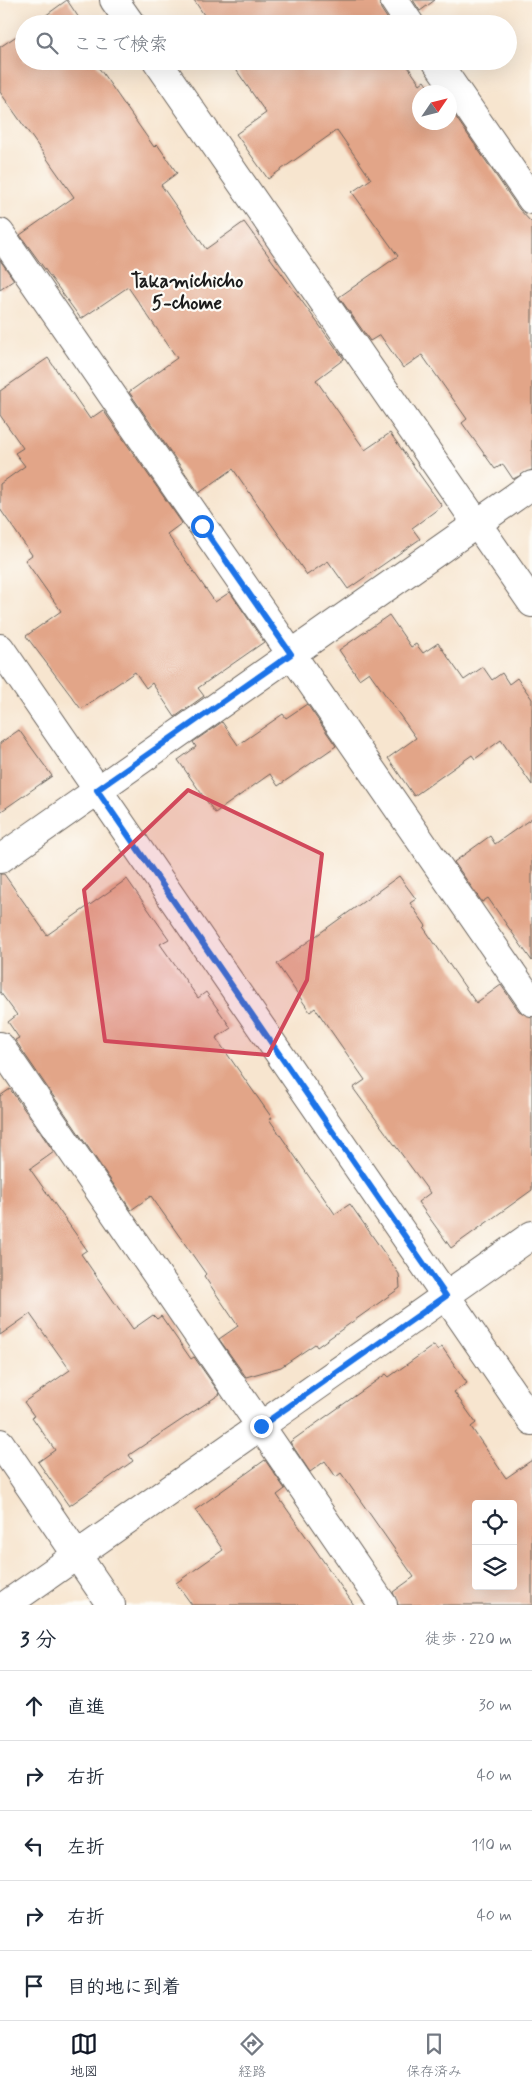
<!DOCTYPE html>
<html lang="ja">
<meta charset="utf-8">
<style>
:root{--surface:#fff;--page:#f2f2f3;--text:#1f2937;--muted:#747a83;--line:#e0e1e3;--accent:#111827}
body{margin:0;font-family:Mynerve,"Klee One",sans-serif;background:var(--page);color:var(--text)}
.controls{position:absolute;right:15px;bottom:15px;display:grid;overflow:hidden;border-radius:5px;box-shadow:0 5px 20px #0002}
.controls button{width:45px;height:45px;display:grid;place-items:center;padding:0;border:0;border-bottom:1px solid var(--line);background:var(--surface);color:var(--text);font:25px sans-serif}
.compass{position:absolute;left:412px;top:85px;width:45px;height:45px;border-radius:50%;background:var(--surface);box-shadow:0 5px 20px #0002;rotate:55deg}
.stop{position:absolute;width:15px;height:15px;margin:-11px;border:4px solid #1a73e8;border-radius:50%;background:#fff}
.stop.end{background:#1a73e8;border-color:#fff;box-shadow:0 1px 5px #0008}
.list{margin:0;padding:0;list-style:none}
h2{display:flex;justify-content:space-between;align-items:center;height:65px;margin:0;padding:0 20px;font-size:21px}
h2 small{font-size:16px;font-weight:400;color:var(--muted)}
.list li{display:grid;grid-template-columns:32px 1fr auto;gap:15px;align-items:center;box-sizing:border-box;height:70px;padding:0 20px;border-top:1px solid var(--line)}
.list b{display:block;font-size:19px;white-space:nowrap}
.list em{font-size:16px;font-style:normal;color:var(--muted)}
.icon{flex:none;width:28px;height:28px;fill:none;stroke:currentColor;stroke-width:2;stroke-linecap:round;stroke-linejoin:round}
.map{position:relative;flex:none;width:532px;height:1605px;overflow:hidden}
.search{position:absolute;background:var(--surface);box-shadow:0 5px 20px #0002;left:15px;right:15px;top:15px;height:55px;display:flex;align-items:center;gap:12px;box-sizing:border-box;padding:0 18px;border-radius:28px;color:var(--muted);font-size:19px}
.sheet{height:415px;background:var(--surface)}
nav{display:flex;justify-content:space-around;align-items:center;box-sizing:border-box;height:70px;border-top:1px solid var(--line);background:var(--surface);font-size:14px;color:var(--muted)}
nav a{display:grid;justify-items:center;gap:2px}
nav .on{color:var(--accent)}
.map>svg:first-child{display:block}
.building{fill:#e2a588;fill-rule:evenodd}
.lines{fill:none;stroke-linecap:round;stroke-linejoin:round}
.minor-casing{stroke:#69625b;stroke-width:30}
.minor{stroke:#fff;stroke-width:28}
.route{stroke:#1a73e8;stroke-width:6}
.marked{fill:#d1495b;fill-opacity:0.2;stroke:#d1495b;stroke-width:4;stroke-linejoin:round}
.labels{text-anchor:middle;stroke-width:4.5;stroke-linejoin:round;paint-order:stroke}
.neighbourhood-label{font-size:19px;font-weight:bold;fill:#1c1c1c;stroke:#fdfcf7}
</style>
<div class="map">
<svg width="532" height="1605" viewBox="0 0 532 1605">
<rect width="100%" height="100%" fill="#fdfcf7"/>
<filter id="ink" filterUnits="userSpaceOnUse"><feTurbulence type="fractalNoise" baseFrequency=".02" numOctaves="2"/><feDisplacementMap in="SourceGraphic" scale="10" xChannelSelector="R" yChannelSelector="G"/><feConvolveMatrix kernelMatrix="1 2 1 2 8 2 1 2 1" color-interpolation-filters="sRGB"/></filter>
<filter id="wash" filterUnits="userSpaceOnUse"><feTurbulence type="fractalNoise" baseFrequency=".0096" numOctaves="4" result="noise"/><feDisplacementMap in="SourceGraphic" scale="20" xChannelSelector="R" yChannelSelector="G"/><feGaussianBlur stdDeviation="1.12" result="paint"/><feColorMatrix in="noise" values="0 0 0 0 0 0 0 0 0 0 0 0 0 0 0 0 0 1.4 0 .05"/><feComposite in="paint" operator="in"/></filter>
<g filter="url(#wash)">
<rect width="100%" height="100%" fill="#f7e5cf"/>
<g id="blocks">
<path class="building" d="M 67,0 L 83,24 L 34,24 Z
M 194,0 L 379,0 L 381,9 L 391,24 L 210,24 Z
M 413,0 L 435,0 L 420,11 Z
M 24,31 L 24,61 L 94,61 L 154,147 L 157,144 L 177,173 L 161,185 L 206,249 L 244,222 L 344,359 L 316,380 L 365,450 L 390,433 L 442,506 L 412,528 L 420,539 L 348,589 L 328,561 L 307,575 L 233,469 L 199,493 L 129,392 L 177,358 L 128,287 L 81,319 L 20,235 L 74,197 L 0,92 L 0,47 Z
M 230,61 L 404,61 L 420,84 L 424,81 L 432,92 L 420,92 L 420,122 L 450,122 L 450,117 L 455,116 L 519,209 L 532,223 L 532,470 L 513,479 L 503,464 L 495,469 L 462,423 L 467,419 L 422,355 L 403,368 L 380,335 L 370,341 L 339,297 L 398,256 L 352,192 L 371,179 L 337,130 L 268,179 L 236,134 L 266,113 Z
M 0,260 L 14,280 L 0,290 Z
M 48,358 L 90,419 L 103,410 L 182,523 L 167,534 L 215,602 L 230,592 L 264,642 L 198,688 L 204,696 L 175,717 L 152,683 L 146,688 L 135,672 L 81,709 L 26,636 L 61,611 L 25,560 L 32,555 L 0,509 L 0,484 L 25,466 L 15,453 L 23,448 L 0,415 L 0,391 Z
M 389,615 L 411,647 L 416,644 L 423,653 L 438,643 L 464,680 L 483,667 L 492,680 L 502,673 L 509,684 L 517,678 L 532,699 L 532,785 L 501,740 L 475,759 L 472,755 L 414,796 L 388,758 L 416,738 L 369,672 L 359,679 L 339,650 Z
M 307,704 L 336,746 L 278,786 L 270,774 L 215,813 L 178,760 L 196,747 L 193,742 L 222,722 L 238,745 L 283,714 L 286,718 Z
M 19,730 L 52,776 L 0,812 L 0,743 Z
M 532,818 L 532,961 L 488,898 L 482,902 L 454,862 L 490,836 L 495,844 Z
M 0,874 L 4,874 L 47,935 L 127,879 L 169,939 L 160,944 L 198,998 L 206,992 L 231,1028 L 216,1038 L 272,1118 L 269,1119 L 335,1214 L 350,1204 L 399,1274 L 400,1288 L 317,1347 L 315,1344 L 281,1367 L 246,1377 L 219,1339 L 238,1326 L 204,1276 L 206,1274 L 151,1196 L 131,1210 L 15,1040 L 19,1038 L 8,1022 L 17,1015 L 0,992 Z
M 399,876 L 416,899 L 410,903 L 426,926 L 424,928 L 476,1003 L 501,985 L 519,1011 L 532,1017 L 532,1190 L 451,1248 L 418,1202 L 430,1193 L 353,1088 L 365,1080 L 315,1008 L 310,1012 L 277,964 Z
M 10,1089 L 54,1152 L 30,1169 L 87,1250 L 81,1254 L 133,1329 L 153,1315 L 157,1319 L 161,1316 L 191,1359 L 194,1357 L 220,1394 L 129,1455 L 133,1461 L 69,1506 L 38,1462 L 55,1450 L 32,1417 L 34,1416 L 24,1402 L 70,1370 L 30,1314 L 0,1335 L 0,1096 Z
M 434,1345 L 437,1350 L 442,1347 L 467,1383 L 454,1392 L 476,1423 L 471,1427 L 506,1478 L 532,1460 L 532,1605 L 398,1605 L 393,1592 L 414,1577 L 341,1473 L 336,1477 L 325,1461 L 310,1472 L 290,1442 L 386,1374 L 389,1377 ZM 476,1504 L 513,1504 L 513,1586 L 476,1586 Z
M 265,1460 L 285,1489 L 277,1495 L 354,1605 L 192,1605 L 176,1583 L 223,1550 L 195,1510 Z"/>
</g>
</g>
<g filter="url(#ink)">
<use href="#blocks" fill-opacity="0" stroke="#69625b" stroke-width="1"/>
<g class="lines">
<g class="minor-casing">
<path id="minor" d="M 114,0 L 131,24
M 394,0 L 410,24
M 157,61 L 532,603
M 436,61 L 532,200
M 0,233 L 532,1002
M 0,648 L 532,1421
M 0,859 L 532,485
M 0,1046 L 383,1605
M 0,1443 L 111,1605
M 6,1605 L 532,1235"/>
</g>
<use href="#minor" class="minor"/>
</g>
</g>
<g class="lines" filter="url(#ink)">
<path class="route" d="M 202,526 L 291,654 L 97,790 L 446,1296 L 261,1426"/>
</g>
<path class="marked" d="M 188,790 L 322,854 L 307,980 L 268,1055 L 105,1041 L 84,890 Z"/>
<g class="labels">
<g class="neighbourhood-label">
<text x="187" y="287">Takamichicho<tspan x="187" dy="22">5-chome</tspan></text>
</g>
</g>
</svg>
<div class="controls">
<button><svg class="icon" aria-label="locate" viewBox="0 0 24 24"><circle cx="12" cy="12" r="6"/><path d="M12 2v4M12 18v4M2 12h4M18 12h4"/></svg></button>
<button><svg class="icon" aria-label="layers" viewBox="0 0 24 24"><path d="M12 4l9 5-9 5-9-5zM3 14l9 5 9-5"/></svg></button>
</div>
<svg class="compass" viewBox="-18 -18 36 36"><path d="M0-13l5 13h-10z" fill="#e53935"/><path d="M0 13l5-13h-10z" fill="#747a83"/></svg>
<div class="stop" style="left:202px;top:526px"></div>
<div class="stop end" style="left:261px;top:1426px"></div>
<div class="search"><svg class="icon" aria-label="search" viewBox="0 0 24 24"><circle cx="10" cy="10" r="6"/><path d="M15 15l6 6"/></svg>ここで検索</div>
</div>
<section class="sheet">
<h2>3 分<small>徒歩 · 220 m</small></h2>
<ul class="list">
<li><svg class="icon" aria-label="ahead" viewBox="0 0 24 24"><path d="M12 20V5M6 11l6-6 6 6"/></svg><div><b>直進</b></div><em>30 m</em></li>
<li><svg class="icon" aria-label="right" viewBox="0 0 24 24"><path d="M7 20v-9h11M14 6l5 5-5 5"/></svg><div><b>右折</b></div><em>40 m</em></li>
<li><svg class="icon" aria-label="left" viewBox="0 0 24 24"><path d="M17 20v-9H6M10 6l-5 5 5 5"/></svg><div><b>左折</b></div><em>110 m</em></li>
<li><svg class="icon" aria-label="right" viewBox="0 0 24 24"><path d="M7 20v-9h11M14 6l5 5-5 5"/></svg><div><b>右折</b></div><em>40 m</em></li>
<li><svg class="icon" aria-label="arrive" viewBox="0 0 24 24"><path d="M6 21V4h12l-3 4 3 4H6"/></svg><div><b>目的地に到着</b></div></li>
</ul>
</section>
<nav>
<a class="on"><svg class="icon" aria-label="map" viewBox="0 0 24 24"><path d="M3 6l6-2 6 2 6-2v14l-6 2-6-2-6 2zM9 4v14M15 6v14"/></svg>地図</a>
<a><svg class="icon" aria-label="directions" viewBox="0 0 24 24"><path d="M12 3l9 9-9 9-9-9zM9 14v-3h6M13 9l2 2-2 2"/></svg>経路</a>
<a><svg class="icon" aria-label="saved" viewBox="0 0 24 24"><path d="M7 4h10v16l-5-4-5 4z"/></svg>保存済み</a>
</nav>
